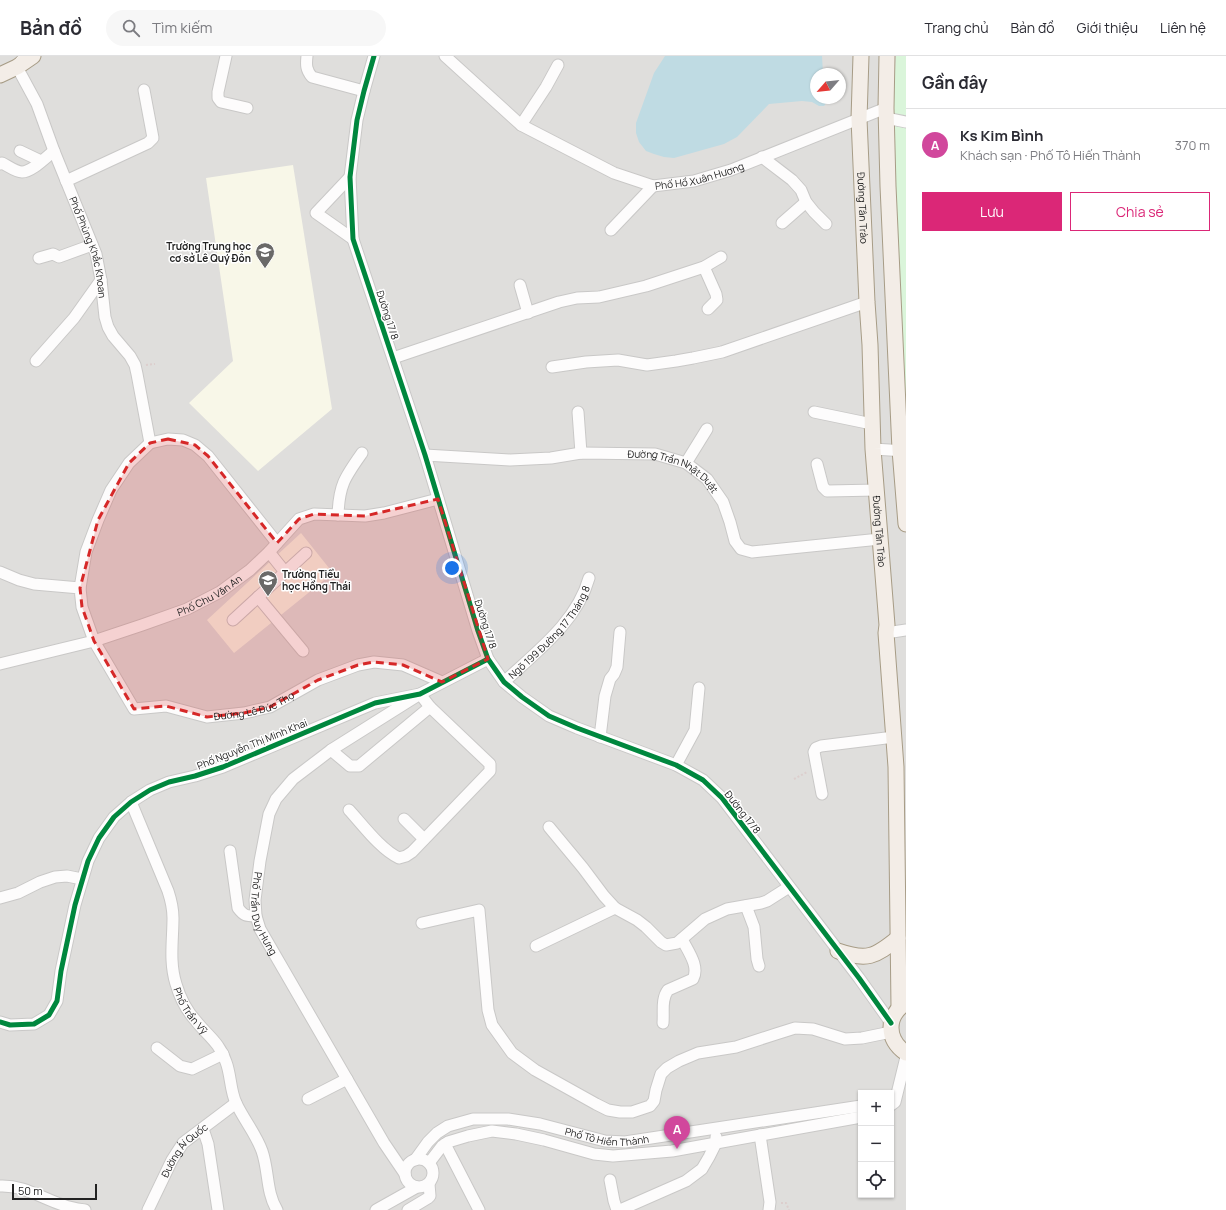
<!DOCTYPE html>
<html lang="vi">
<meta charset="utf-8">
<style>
:root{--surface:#fff;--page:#f7f7f7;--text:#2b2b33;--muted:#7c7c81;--line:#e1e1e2;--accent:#db2777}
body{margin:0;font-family:Manrope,sans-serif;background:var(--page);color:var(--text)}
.controls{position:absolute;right:12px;bottom:12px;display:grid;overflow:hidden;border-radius:0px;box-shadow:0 1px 3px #0004}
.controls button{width:36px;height:36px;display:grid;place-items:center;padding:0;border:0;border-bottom:1px solid var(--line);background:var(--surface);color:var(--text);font:20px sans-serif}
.compass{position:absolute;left:810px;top:12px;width:36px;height:36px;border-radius:50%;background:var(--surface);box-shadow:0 1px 3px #0004;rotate:242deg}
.scale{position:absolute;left:12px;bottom:10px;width:85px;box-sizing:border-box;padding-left:4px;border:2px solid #222;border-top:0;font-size:11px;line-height:14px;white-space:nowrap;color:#222;-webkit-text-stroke:3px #fff;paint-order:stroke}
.you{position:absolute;left:452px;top:512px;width:14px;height:14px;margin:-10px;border:3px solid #fff;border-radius:50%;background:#1a73e8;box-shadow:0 0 0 6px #1a73e833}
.badge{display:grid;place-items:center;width:26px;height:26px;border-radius:50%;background:var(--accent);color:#fff;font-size:13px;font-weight:700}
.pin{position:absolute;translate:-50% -33px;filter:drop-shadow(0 1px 2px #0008)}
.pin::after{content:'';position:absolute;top:21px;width:14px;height:12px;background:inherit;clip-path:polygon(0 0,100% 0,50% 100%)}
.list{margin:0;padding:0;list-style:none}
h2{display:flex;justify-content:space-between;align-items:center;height:52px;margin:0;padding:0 16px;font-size:17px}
h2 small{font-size:13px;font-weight:400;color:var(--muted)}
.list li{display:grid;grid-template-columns:26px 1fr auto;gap:12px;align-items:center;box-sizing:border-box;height:72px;padding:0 16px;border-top:1px solid var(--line)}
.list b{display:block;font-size:15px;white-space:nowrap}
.list p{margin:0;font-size:13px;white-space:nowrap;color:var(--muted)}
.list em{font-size:13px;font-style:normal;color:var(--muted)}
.actions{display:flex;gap:8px;padding:12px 16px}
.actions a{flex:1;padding:9px 0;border:1px solid var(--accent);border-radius:0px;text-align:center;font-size:14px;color:var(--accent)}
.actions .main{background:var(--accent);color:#fff}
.icon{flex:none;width:22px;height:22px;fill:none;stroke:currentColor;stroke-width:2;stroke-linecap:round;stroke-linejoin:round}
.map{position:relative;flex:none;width:906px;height:1154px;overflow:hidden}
header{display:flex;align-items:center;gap:24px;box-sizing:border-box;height:56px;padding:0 20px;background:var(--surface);border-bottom:1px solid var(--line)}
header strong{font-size:19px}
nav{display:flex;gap:22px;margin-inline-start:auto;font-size:14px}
.search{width:280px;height:36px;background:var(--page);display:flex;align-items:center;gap:10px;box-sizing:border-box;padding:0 14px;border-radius:22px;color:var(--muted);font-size:15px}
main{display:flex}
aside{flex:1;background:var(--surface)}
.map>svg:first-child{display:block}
.residential{fill:#dfdedc;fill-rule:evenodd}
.education{fill:#f8f7e8}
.park{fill:#daf5da}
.water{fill:#bfdbe3}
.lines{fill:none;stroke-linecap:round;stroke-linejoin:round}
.minor-casing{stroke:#c9c8c7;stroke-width:13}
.major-casing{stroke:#a79c86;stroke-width:17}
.path{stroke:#dccecd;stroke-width:2;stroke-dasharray:2 2;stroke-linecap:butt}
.minor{stroke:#fdfcfc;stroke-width:11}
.major{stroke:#f3ede7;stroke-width:15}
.cycleway-casing{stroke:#fff;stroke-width:8}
.cycleway{stroke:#00873e;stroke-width:5}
.marked{fill:#d62828;fill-opacity:0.2;stroke:#d62828;stroke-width:3;stroke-dasharray:8 5;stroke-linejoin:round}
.labels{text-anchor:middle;stroke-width:3;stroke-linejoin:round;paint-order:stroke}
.street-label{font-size:10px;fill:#222;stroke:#fff}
.poi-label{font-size:10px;font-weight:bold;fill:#222;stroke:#fff;text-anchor:end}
</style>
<header>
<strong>Bản đồ</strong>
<div class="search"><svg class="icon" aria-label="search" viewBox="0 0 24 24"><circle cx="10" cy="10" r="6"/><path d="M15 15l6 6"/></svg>Tìm kiếm</div>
<nav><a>Trang chủ</a><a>Bản đồ</a><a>Giới thiệu</a><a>Liên hệ</a></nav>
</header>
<main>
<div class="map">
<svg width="906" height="1154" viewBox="0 0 906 1154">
<rect width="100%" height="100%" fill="#f0eeeb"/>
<path class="residential" d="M 0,0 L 906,0 L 906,1154 L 0,1154 ZM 816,18 L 840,18 L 840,42 L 816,42 ZM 861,1037 L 891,1037 L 891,1139 L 861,1139 Z"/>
<path class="education" d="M 293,109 L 332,353 L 258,415 L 189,347 L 233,305 L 206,122 Z
M 301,477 L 333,517 L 234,597 L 207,564 Z"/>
<path class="park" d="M 896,0 L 906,0 L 906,363 L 887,130 Z"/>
<path class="water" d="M 665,0 L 822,0 L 823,18 L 816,18 L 816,42 L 828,42 L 828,45 L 824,50 L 819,50 L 812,46 L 802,45 L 769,48 L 737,81 L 724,88 L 674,102 L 664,101 L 654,98 L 646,95 L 639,86 L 636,77 L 636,67 L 654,17 Z"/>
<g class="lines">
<g class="minor-casing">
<g id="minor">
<path d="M 226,0 L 218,36 L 218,42 L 221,46 L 247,52"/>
<path d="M 307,0 C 306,9 306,14 312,21 L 364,35"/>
<path d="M 374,0 L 364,35 L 357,64 L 350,121 L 353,183 L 425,399 L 478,575 L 488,603 L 504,626 L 522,641 L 549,660 L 577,672 L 676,709 L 703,724 L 722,742 L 859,922 L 891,967"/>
<path id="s1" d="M 445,0 L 521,69 L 614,117 L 653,130 L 694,125 L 731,114 L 886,52"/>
<path id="s2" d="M 21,5 L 17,11 L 37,48 L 54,95 L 96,198 L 101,224 L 105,261 L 108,271 L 113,280 L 130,300 L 135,309 L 137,318 L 150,387"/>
<path d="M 886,62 L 906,66"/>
<path d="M 521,69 L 546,31 L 558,9"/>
<path d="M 20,95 L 41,105"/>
<path d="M 762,101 L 792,124 L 801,134 L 806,146 L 814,156 L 826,168"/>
<path d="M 0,108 L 2,107 C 8,110 16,116 22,116 C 32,116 46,101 54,95"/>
<path d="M 350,121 L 316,157 L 353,183"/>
<path d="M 66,125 L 148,87 L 153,82 L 144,34"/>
<path d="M 782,167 L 806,146"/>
<path d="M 611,174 L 653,130"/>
<path d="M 39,202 L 53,198 L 59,201 L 92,189"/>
<path d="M 704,211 L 716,238 L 717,244 L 708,253"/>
<path d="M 520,229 L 528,257"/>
<path d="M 393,302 L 559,246 L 577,242 L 599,241 L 646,230 L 704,211 L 721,201"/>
<path d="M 36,305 L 74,262 L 101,224"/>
<path d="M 552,311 L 586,306 L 618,304 L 647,309 L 676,305 L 693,302 L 722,296 L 867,246"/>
<path d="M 578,356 L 581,397"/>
<path d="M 814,356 L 872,368"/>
<path d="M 873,393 L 906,395"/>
<path id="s3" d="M 425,399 L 510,404 L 551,402 L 581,397 L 655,398 L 686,407 L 707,423 L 723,446 L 730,466 L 735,485 L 741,493 L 752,496 L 880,483"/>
<path d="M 686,407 L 707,373"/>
<path d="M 817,408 L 823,431 L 827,435 L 877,434"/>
<path d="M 338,459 C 339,429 345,421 362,397"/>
<path d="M 269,496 L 285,516"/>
<path id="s4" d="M 0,516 L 19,524 L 34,528 L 80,532 L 82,551 L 94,585 L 142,569 L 187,553 L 220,536 L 250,514 L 269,496 L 299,463 L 314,458 L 365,460 L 384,457 L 438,443"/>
<path d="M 80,532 L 86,496 L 98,464 L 111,434 L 129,407 L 150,387 L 168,383 L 183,384 L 195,389 L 208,400 L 277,487"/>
<path d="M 258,541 L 303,595"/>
<path d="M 233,564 L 306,497"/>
<path d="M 886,577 L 906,574"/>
<path id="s5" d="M 0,608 L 94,585 L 134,653 L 166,650 L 207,661 L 244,657 L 270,651 L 318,624 L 358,609 L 374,606 L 403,609 L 442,626"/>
<path id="s6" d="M 504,626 C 536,596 577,566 589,522"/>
<path d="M 600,681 L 605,640 L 610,623 L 614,618 L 617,611 L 620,576"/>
<path d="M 331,694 L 350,710 L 359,710 L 430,651"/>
<path d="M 676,709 L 695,674 L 699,632"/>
<path d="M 822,738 L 814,696 L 816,692 L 821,690 L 894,681"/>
<path id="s7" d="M 131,746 L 168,835 C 171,844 173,852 173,862 C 173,884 169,906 176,928 C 180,942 186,954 196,965 C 207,979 220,987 226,1006 C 231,1019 230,1034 236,1047 C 244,1064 256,1078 262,1095 C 269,1115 266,1136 277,1154"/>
<path id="s8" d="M 349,754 C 362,768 381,794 399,802 L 406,800 L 412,796 L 490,715 L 490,708 L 430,651 L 420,638 L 331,694 L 293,723 L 276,743 L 269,758 L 260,805 L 255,844 L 256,860 L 260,873 L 384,1087 L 405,1118"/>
<path d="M 404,763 L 424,783"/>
<path d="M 549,771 L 583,812 L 604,840 L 615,852 L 637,864 L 646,871 L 661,886 L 666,889 L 677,887 L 705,863 L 727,853 L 761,847 L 767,845 L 789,831"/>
<path d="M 230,795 L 238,852 C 244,860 246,860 256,860"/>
<path d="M 0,842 L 18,837 L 40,826 L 55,821 L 67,820 L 82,823"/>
<path d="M 746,850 L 754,871 L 757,903 L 759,910"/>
<path d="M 422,867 L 479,854 L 488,954 L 492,969 L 512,997 L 535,1014 L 596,1048 L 608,1054 L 620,1056 L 632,1056 L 650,1050 L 654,1045 L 656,1034 L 661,1018 L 667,1012 L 679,1005 L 698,997 L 736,991 L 776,978 L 795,972 L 813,973 L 845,983 L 862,982 L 891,976"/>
<path d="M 536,890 L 615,852"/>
<path d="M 0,966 L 10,969 L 34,968 L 49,959 L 57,945 L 61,915 L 75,849 L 88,805 L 99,782 L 114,761 L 131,746 L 150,734 L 169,726 L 195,720 L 223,711 L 375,647 L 420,638 L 488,603"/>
<path d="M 663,967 C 664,956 661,943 668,934 L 693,923 C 700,910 687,894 682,883"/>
<path d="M 157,992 L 180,1010 L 192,1013 L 223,998"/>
<path d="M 308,1043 L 347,1023"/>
<path d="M 891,1049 L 895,1046 L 906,1001"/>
<path d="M 203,1073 L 208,1088 L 218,1154"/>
<path d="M 760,1079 L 770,1146 L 769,1154"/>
<path d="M 445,1088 L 479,1154"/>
<circle cx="419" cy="1117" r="14"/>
<path id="s9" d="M 415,1104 L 428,1086 L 437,1077 L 448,1070 L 473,1063 L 508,1063 L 540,1068 L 605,1085 L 625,1086 L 861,1050"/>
<path d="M 429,1107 L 442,1090 L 448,1086 L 468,1080 L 492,1075 L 516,1078 L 544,1084 L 594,1098 L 613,1100 L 672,1095 L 861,1061"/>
<path d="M 610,1124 L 614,1145 L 617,1154"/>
<path d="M 0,1130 C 24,1129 41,1142 63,1149 C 70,1152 78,1153 85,1154"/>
<path id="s10" d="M 148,1154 L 172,1104 L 183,1087 L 236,1047"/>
<path d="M 376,1154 L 417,1131"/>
<path d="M 408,1154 L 428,1142 L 430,1140 L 429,1128"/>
<path d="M 620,1154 L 686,1125 L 702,1113 L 709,1101 L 716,1087 L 716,1081"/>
</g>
</g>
<g class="major-casing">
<g id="major">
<path id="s11" d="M 861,0 L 859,63 L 867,246 L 870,289 L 873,393 L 887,569 L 886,577 L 896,711 L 899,951"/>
<path d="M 887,0 L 886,52 L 888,130 L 900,394 L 906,468"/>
<path d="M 0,19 L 17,11 L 33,0"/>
<path d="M 838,895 C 867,905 875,901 898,882"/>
<path d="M 906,947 C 886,960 886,983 906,997"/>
</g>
</g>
<path class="path" d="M 146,309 L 155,308
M 794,723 L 807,716
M 781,1147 L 786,1147 L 789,1154"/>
<use href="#minor" class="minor"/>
<use href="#major" class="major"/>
<g class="cycleway-casing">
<path id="cycleway" d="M 374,0 L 364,35 L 357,64 L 350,121 L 353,183 L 425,399 L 478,575 L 488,603 L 504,626 L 522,641 L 549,660 L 577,672 L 676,709 L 703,724 L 722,742 L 859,922 L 891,967
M 0,966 L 10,969 L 34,968 L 49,959 L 57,945 L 61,915 L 75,849 L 88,805 L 99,782 L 114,761 L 131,746 L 150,734 L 169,726 L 195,720 L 223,711 L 375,647 L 420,638 L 488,603"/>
</g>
<use href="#cycleway" class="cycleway"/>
</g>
<path class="marked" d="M 168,383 L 195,389 L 208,400 L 277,487 L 299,463 L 314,458 L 365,460 L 438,443 L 488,603 L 442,626 L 403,609 L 374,606 L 358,609 L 318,624 L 270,651 L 244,657 L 207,661 L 166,650 L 134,653 L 94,585 L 82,551 L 80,532 L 98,464 L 129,407 L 150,387 Z"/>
<defs>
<g id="school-pin" transform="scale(1)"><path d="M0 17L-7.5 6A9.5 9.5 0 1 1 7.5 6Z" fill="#6a6968" stroke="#fff"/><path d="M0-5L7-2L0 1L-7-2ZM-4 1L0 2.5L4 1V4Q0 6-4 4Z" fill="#fff"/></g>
</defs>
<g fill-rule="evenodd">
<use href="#school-pin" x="265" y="196"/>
<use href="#school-pin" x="268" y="524"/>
</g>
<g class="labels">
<g class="street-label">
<text dy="4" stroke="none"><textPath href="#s1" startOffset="296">Phố Hồ Xuân Hương</textPath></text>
<text dy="4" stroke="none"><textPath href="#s11" startOffset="152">Đường Tân Trào</textPath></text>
<text dy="4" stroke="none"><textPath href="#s2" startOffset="202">Phố Phùng Khắc Khoan</textPath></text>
<text transform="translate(388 259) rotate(72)" y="4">Đường 17/8</text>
<text dy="4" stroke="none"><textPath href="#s3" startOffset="254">Đường Trần Nhật Duật</textPath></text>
<text dy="4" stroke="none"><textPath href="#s11" startOffset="476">Đường Tân Trào</textPath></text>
<text dy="4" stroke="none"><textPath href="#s4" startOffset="262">Phố Chu Văn An</textPath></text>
<text transform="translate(486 568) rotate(72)" y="4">Đường 17/8</text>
<text dy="4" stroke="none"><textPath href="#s6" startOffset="68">Ngõ 199 Đường 17 Tháng 8</textPath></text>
<text dy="4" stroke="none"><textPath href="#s5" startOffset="299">Đường Lê Đức Thọ</textPath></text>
<text transform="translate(252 688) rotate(-22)" y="4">Phố Nguyễn Thị Minh Khai</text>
<text transform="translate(743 756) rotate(52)" y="4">Đường 17/8</text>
<text dy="4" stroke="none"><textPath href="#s8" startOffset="601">Phố Trần Duy Hưng</textPath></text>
<text dy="4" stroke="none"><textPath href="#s7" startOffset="221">Phố Trần Vỹ</textPath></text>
<text dy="4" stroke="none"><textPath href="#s9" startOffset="210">Phố Tô Hiến Thành</textPath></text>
<text dy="4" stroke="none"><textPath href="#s10" startOffset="71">Đường Ái Quốc</textPath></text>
</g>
<g class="poi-label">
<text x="251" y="194">Trường Trung học<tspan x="251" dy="12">cơ sở Lê Quý Đôn</tspan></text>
<text x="282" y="522" text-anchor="start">Trường Tiểu<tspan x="282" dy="12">học Hồng Thái</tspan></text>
</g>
</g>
</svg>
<div class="controls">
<button>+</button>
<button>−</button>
<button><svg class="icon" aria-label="locate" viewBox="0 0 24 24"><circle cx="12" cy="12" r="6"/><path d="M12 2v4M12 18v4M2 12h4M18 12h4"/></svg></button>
</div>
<svg class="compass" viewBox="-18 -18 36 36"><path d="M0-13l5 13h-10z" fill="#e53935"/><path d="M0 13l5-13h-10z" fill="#7c7c81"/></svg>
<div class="scale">50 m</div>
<div class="you"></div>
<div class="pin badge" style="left:677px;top:1093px;background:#d1479c">A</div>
</div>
<aside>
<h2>Gần đây<small></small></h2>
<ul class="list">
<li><span class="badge" style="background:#d1479c">A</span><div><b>Ks Kim Bình</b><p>Khách sạn · Phố Tô Hiến Thành</p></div><em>370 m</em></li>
</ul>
<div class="actions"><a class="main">Lưu</a><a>Chia sẻ</a></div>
</aside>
</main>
